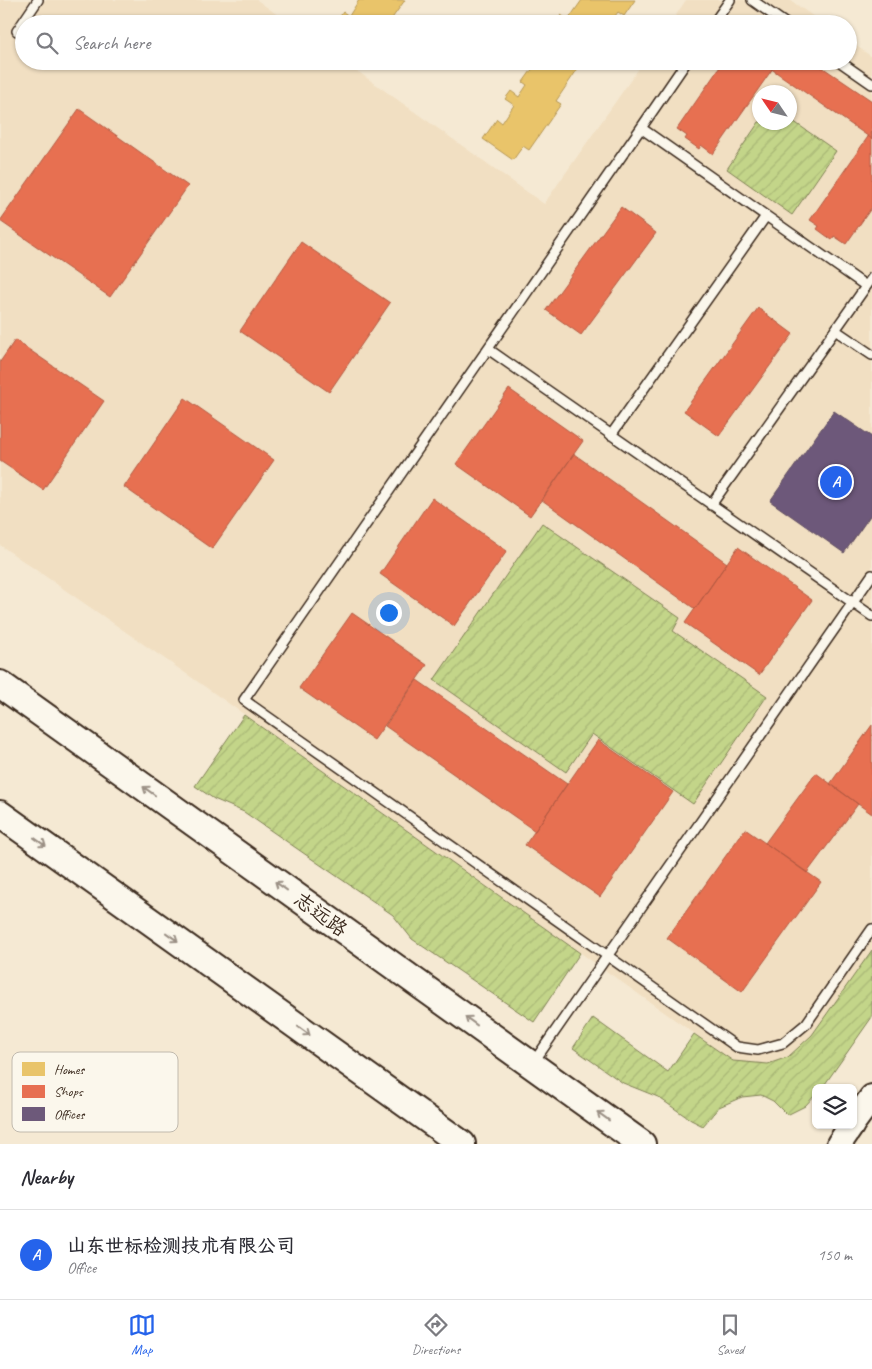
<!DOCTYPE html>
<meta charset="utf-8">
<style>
:root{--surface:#fff;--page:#f2f2f3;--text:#2b2b33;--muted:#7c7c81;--line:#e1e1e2;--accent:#2563eb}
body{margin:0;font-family:Caveat,"LXGW WenKai TC",sans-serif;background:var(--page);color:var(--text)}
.controls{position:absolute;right:15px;bottom:15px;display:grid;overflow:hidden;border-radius:8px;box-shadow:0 1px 4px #0004}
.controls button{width:45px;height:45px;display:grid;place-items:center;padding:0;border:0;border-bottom:1px solid var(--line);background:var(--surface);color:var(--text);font:25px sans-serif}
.compass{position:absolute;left:752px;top:85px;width:45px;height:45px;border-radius:50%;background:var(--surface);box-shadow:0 1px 4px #0004;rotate:305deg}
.you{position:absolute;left:388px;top:612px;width:18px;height:18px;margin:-12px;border:4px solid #fff;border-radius:50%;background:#1a73e8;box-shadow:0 0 0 8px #1a73e833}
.badge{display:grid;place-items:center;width:32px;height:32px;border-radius:50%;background:var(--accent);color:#fff;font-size:16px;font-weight:700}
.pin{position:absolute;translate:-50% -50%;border:2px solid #fff;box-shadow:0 1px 5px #0006}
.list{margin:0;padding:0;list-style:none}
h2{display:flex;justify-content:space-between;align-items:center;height:65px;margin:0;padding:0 20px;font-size:21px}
h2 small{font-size:16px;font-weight:400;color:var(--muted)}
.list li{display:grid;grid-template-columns:32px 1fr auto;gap:15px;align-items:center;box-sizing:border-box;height:90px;padding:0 20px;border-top:1px solid var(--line)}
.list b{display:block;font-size:19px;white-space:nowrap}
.list p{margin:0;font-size:16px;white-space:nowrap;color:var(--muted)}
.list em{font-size:16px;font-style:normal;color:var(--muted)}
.icon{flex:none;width:28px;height:28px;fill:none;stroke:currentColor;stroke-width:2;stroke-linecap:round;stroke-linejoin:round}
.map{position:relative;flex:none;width:872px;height:1144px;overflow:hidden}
.search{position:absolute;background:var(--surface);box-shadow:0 1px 4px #0004;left:15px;right:15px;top:15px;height:55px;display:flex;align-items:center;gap:12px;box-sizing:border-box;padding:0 18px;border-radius:28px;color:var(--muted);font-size:19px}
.sheet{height:155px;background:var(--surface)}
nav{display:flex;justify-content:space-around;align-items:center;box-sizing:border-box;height:70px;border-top:1px solid var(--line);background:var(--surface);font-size:14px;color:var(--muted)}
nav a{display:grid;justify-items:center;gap:2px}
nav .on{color:var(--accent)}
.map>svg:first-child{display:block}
.built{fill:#f1dfc2;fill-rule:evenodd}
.garden{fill:url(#garden-furrows);stroke:#7f8054}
.homes{fill:#e9c46a;stroke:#b59653}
.shops{fill:#e76f51;stroke:#b35a42}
.offices{fill:#6d597a;stroke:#5e4b5e}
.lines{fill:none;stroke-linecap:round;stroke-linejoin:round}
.lane-casing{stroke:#3b2a1e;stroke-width:12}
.secondary-casing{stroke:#3b2a1e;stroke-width:28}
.primary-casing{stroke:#3b2a1e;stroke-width:30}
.lane{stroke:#fbf7ec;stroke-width:9}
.secondary{stroke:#fbf7ec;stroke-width:24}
.primary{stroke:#fbf7ec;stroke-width:26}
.oneway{stroke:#9b9085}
.labels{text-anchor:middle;stroke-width:5;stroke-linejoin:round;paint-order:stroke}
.street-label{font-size:20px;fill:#3b2a1e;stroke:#fbf7ec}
.key{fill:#fbf7ec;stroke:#c1baae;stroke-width:1}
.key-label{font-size:14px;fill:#3b2a1e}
</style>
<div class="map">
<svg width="872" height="1144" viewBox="0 0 872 1144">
<defs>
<pattern id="garden-furrows" width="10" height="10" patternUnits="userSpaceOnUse" patternTransform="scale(1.25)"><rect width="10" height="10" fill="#c3d589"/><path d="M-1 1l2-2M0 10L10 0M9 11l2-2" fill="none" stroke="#a8b776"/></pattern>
</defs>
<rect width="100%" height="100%" fill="#f5e9d3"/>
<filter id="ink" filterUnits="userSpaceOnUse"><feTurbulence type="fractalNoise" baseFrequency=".02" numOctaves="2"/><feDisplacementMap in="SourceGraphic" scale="10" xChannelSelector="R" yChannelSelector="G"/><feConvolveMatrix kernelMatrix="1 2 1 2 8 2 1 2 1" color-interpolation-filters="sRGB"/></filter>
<g filter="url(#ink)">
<path class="built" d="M 0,0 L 257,0 L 290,24 L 24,24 L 24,61 L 343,61 L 544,204 L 644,61 L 848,61 L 848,40 L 872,57 L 872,950 L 812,1035 L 788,1057 L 768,1064 L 733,1061 L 204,686 L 0,545 ZM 760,92 L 790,92 L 790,122 L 760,122 Z
M 686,0 L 790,0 L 824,24 L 670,24 Z"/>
<path class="garden" d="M 790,119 L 836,151 L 792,215 L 727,169 L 759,122 L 790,122 Z
M 542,523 L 680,618 L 673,631 L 767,696 L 693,804 L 592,734 L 566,772 L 434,680 Z
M 244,715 L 580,953 L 534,1022 L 412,939 L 393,915 L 244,812 L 214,799 L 195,786 Z
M 872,950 L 872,1017 L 825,1084 L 822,1088 L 816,1088 L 816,1094 L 805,1106 L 787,1115 L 773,1101 L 761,1095 L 742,1097 L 719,1107 L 703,1126 L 691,1120 L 658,1097 L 623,1083 L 573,1048 L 593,1018 L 668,1072 L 694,1034 L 733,1061 L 768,1064 L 788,1057 L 812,1035 Z"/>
<path class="homes" d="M 359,0 L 405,0 L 388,24 L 335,24 L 343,12 L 349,16 Z
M 582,0 L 635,0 L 624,16 L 618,12 L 609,24 L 556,24 L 561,15 L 568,20 Z
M 538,61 L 583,61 L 556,101 L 561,104 L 529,150 L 523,146 L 513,160 L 483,139 L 497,119 L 502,123 L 514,105 L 505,99 L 511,91 L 519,97 L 527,85 L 523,82 Z"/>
<path class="shops" d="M 724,61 L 778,61 L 713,154 L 701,145 L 699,149 L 685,139 L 687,136 L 677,129 Z
M 760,61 L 813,61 L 872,101 L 872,139 Z
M 79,109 L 188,186 L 110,297 L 0,221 Z
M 872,131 L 872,207 L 846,244 L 834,236 L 832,240 L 817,229 L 819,226 L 810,220 Z
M 621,207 L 656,233 L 581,335 L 546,310 Z
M 301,242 L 390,303 L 329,392 L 240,331 Z
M 758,308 L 793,334 L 719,436 L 684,411 Z
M 15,340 L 104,401 L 43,490 L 0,461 L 0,362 Z
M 509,389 L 583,441 L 530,516 L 456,464 Z
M 185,398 L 274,460 L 212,549 L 124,487 Z
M 574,454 L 727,563 L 695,609 L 542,500 Z
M 432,498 L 507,551 L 454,626 L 380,574 Z
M 738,547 L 812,600 L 759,675 L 685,623 Z
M 352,613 L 427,665 L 374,740 L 299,688 Z
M 417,680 L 567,784 L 535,831 L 385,726 Z
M 872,725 L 872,814 L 830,784 Z
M 598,740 L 673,792 L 600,897 L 525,845 Z
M 816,773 L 858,804 L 807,873 L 765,843 Z
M 745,829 L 821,882 L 742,992 L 667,938 Z"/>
<path class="offices" d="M 834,411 L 872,437 L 872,513 L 844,553 L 770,501 Z"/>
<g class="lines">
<g class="lane-casing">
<path id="lane" d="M 752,0 L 786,24
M 713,24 L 730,0
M 17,31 L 38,0
M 687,61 L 641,128 L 866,286
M 839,61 L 872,84
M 641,128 L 244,700 L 737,1047 L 758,1050 L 783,1043 L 806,1024 L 872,929
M 835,330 L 872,355
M 488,349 L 872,616
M 611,435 L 766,216
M 711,505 L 872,278
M 533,1063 L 872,575"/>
</g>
<g class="secondary-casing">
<path id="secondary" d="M 853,1123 L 872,1097
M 839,1144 L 852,1125"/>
</g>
<g class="primary-casing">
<path id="primary" d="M 0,684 L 642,1144
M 0,814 L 462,1144"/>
</g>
<use href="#lane" class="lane"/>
<use href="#secondary" class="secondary"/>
<use href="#primary" class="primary"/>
</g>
<defs><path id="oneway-shaft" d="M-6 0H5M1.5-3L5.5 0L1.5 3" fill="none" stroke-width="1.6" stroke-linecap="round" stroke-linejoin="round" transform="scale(1.25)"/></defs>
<g class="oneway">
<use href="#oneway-shaft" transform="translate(149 791) rotate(-144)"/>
<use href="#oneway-shaft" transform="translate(40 842) rotate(36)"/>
<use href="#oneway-shaft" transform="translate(281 886) rotate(-144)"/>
<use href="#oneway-shaft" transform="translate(172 937) rotate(36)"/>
<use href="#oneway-shaft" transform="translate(471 1021) rotate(-144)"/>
<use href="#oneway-shaft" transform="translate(304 1031) rotate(36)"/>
<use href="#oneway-shaft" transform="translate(603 1116) rotate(-144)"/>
</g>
</g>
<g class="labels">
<g class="street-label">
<text transform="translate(321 914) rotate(36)" y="7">志远路</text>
</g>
</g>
<rect x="12" y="1052" width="166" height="80" rx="8" class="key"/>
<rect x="22" y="1062" width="23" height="14" fill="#e9c46a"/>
<rect x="22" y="1085" width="23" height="13" fill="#e76f51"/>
<rect x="22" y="1107" width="23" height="14" fill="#6d597a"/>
<g class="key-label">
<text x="54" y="1074">Homes</text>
<text x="54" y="1096">Shops</text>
<text x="54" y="1119">Offices</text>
</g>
</svg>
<div class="controls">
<button><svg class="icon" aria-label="layers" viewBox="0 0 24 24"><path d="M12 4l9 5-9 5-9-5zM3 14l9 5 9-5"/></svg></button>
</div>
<svg class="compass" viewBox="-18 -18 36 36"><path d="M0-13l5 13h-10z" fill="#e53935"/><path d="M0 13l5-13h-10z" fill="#7c7c81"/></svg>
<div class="you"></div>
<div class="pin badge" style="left:836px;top:482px">A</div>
<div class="search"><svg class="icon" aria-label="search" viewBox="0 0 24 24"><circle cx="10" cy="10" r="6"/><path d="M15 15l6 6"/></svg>Search here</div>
</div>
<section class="sheet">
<h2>Nearby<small></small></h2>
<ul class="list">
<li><span class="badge">A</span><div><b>山东世标检测技术有限公司</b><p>Office</p></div><em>150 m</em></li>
</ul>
</section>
<nav>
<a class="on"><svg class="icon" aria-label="map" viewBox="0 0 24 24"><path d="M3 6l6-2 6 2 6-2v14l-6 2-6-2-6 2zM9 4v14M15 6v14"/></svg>Map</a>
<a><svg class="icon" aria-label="directions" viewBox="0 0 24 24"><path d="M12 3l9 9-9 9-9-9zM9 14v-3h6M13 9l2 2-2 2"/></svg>Directions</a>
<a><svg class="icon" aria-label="saved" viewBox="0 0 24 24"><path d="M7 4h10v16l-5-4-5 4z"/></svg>Saved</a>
</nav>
